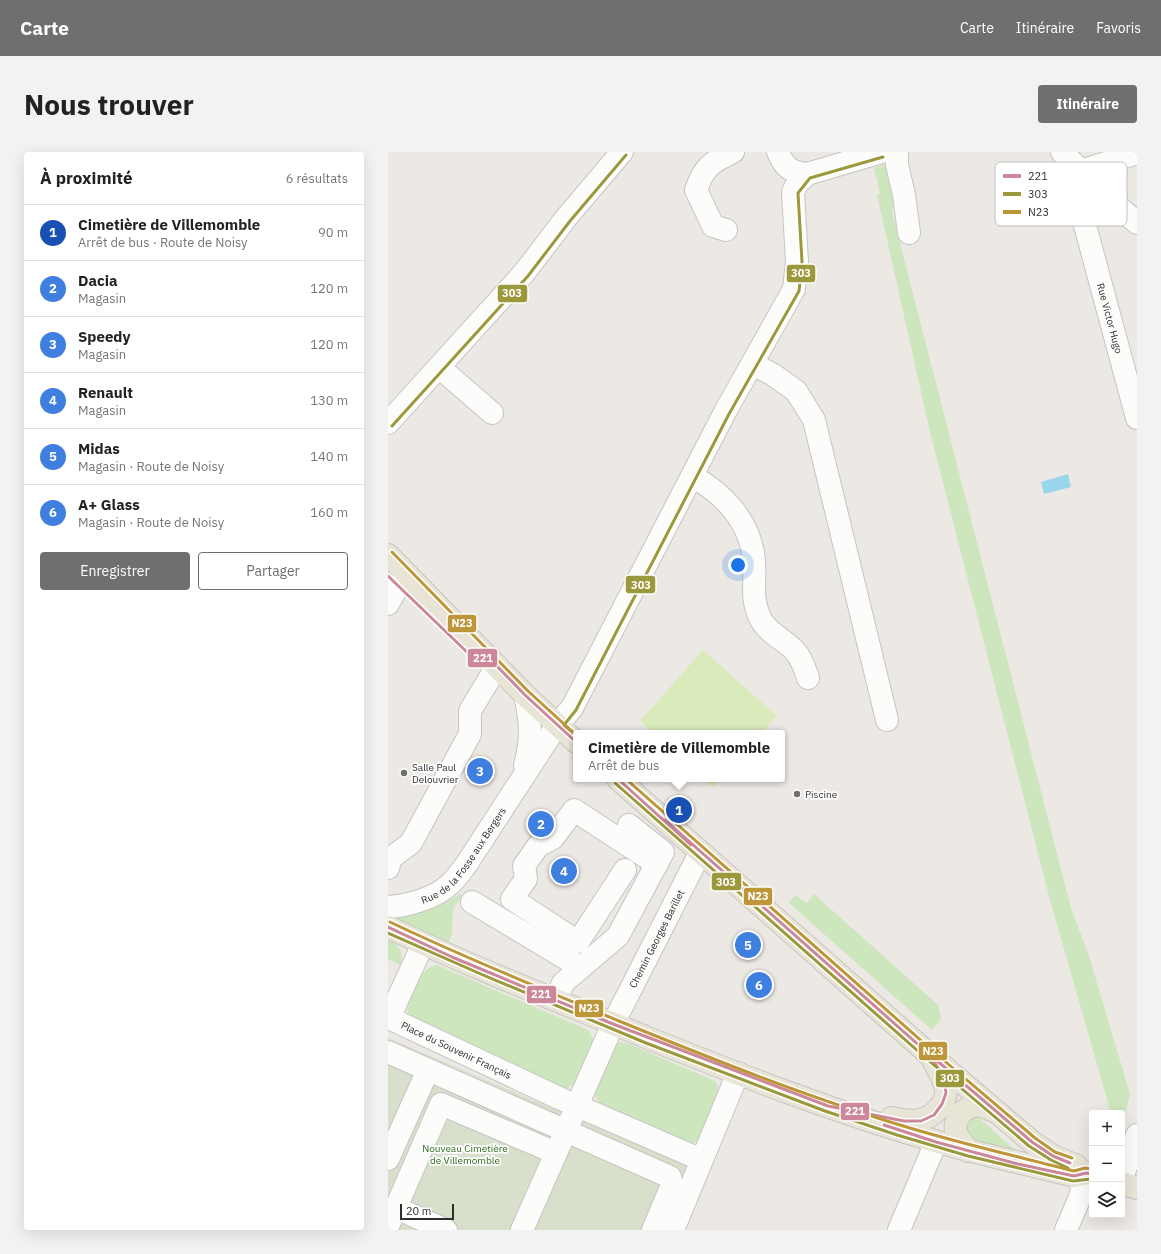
<!DOCTYPE html>
<html lang="fr">
<meta charset="utf-8">
<style>
:root{--surface:#fff;--page:#f2f2f2;--text:#222;--muted:#767676;--line:#e0e0e0;--accent:#706f6e}
body{margin:0;font-family:"IBM Plex Sans",sans-serif;background:var(--page);color:var(--text)}
.controls{position:absolute;right:12px;bottom:12px;display:grid;overflow:hidden;border-radius:4px;box-shadow:0 4px 16px #0002}
.controls button{width:36px;height:36px;display:grid;place-items:center;padding:0;border:0;border-bottom:1px solid var(--line);background:var(--surface);color:var(--text);font:20px sans-serif}
.scale{position:absolute;left:12px;bottom:10px;width:54px;box-sizing:border-box;padding-left:4px;border:2px solid #2e2e2e;border-top:0;font-size:11px;line-height:14px;white-space:nowrap;color:#2e2e2e;-webkit-text-stroke:3px #fff;paint-order:stroke}
.you{position:absolute;left:350px;top:413px;width:14px;height:14px;margin:-10px;border:3px solid #fff;border-radius:50%;background:#1a73e8;box-shadow:0 0 0 6px #1a73e833}
.badge{display:grid;place-items:center;width:26px;height:26px;border-radius:50%;background:var(--accent);color:#fff;font-size:13px;font-weight:700}
.pin{position:absolute;translate:-50% -50%;border:2px solid #fff;box-shadow:0 1px 4px #0006}
.popup{position:absolute;left:185px;top:578px;width:212px;height:52px;box-sizing:border-box;display:grid;place-content:center;border-radius:4px;background:var(--surface);filter:drop-shadow(0 1px 3px #0005);font-size:13px;white-space:nowrap;color:var(--muted)}
.popup b{font-size:15px;color:var(--text)}
.popup::after{content:'';position:absolute;left:50%;top:100%;margin-left:-8px;border:8px solid transparent;border-top-color:var(--surface)}
.list{margin:0;padding:0;list-style:none}
h2{display:flex;justify-content:space-between;align-items:center;height:52px;margin:0;padding:0 16px;font-size:17px}
h2 small{font-size:13px;font-weight:400;color:var(--muted)}
.list li{display:grid;grid-template-columns:26px 1fr auto;gap:12px;align-items:center;box-sizing:border-box;height:56px;padding:0 16px;border-top:1px solid var(--line)}
.list b{display:block;font-size:15px;white-space:nowrap}
.list p{margin:0;font-size:13px;white-space:nowrap;color:var(--muted)}
.list em{font-size:13px;font-style:normal;color:var(--muted)}
.actions{display:flex;gap:8px;padding:12px 16px}
.actions a{flex:1;padding:9px 0;border:1px solid var(--accent);border-radius:4px;text-align:center;font-size:14px;color:var(--accent)}
.actions .main{background:var(--accent);color:#fff}
.icon{flex:none;width:22px;height:22px;fill:none;stroke:currentColor;stroke-width:2;stroke-linecap:round;stroke-linejoin:round}
.map{position:relative;flex:none;width:749px;height:1078px;overflow:hidden;border-radius:4px}
header{display:flex;align-items:center;gap:24px;box-sizing:border-box;height:56px;padding:0 20px;background:var(--accent);color:#fff}
header strong{font-size:19px}
nav{display:flex;gap:22px;margin-inline-start:auto;font-size:14px}
.intro{display:flex;align-items:center;justify-content:space-between;box-sizing:border-box;height:96px;padding:0 24px}
h1{margin:0;font-size:28px}
.button{padding:10px 18px;border-radius:4px;background:var(--accent);color:#fff;font-size:14px;font-weight:700}
main{display:flex;gap:24px;padding:0 24px}
aside{flex:1;background:var(--surface);border-radius:4px;box-shadow:0 4px 16px #0002}
.map>svg:first-child{display:block}
.green{fill:#cee6be}
.cemetery{fill:#d8e0cc}
.pitch{fill:#d9eabb}
.water{fill:#99d6ec}
.lines{fill:none;stroke-linecap:round;stroke-linejoin:round}
.minor-casing{stroke:#c5c4c5;stroke-width:24}
.major-casing{stroke:#c6c5c4;stroke-width:24}
.minor{stroke:#fcfcfb;stroke-width:22}
.major{stroke:#e8e4d6;stroke-width:22}
.bus-1-casing{stroke:#fff;stroke-width:6}
.bus-2-casing{stroke:#fff;stroke-width:6}
.bus-3-casing{stroke:#fff;stroke-width:6}
.bus-1{stroke:#cc8898;stroke-width:3}
.bus-2{stroke:#9b993b;stroke-width:3}
.bus-3{stroke:#bc9638;stroke-width:3}
.poi-dot{fill:#706f6e;stroke:#fff;stroke-width:1.5}
.labels{text-anchor:middle;stroke-width:3.5;stroke-linejoin:round;paint-order:stroke}
.street-label{font-size:10px;fill:#2e2e2e;stroke:#fff}
.poi-label{font-size:10px;fill:#2e2e2e;stroke:#fff;text-anchor:start}
.park-label{font-size:10px;fill:#2c6e1b;stroke:#fff}
.key{fill:#fff;stroke:#c0c0c0;stroke-width:1}
.key-label{font-size:11px;fill:#2e2e2e}
.line-badge{stroke:#fff;stroke-width:1.5}
.badge-label{font-size:11px;text-anchor:middle;font-weight:bold;fill:#fff}
</style>
<header>
<strong>Carte</strong>
<nav><a>Carte</a><a>Itinéraire</a><a>Favoris</a></nav>
</header>
<div class="intro"><h1>Nous trouver</h1><a class="button">Itinéraire</a></div>
<main>
<aside>
<h2>À proximité<small>6 résultats</small></h2>
<ul class="list">
<li><span class="badge" style="background:#1a4fb4">1</span><div><b>Cimetière de Villemomble</b><p>Arrêt de bus · Route de Noisy</p></div><em>90 m</em></li>
<li><span class="badge" style="background:#3f7fe0">2</span><div><b>Dacia</b><p>Magasin</p></div><em>120 m</em></li>
<li><span class="badge" style="background:#3f7fe0">3</span><div><b>Speedy</b><p>Magasin</p></div><em>120 m</em></li>
<li><span class="badge" style="background:#3f7fe0">4</span><div><b>Renault</b><p>Magasin</p></div><em>130 m</em></li>
<li><span class="badge" style="background:#3f7fe0">5</span><div><b>Midas</b><p>Magasin · Route de Noisy</p></div><em>140 m</em></li>
<li><span class="badge" style="background:#3f7fe0">6</span><div><b>A+ Glass</b><p>Magasin · Route de Noisy</p></div><em>160 m</em></li>
</ul>
<div class="actions"><a class="main">Enregistrer</a><a>Partager</a></div>
</aside>
<div class="map">
<svg width="749" height="1078" viewBox="0 0 749 1078">
<rect width="100%" height="100%" fill="#ece8e4"/>
<path class="green" d="M 499,12 L 507,45 L 504,60 L 683,756 L 701,804 L 742,942 L 734,975 L 734,961 L 723,961 L 662,748 L 542,280 L 489,43 L 492,41 L 486,16 Z
M 72,742 L 74,744 L 65,757 L 64,781 L 60,792 L 8,769 L 8,766 C 31,760 53,756 72,742 Z
M 426,742 L 550,853 L 553,867 L 544,878 L 401,751 L 407,743 L 419,751 Z
M 0,788 C 11,792 17,802 12,813 L 0,807 Z
M 49,813 L 200,878 L 205,887 L 204,895 L 190,929 L 179,936 L 172,935 L 20,863 L 19,858 C 25,843 31,815 49,813 Z
M 231,890 L 241,892 L 327,929 L 330,934 L 331,942 L 312,987 L 303,992 L 213,953 L 204,940 L 223,895 Z
M 590,965 L 625,996 L 625,1000 L 578,989 C 577,977 578,968 590,965 Z"/>
<path class="cemetery" d="M 0,886 L 306,1017 L 280,1078 L 0,1078 Z"/>
<path class="pitch" d="M 315,498 L 389,564 L 373,581 L 265,581 L 252,569 Z
M 315,627 L 332,627 L 325,635 Z"/>
<path class="water" d="M 680,322 L 683,335 L 656,342 L 653,330 Z"/>
<g class="lines">
<g class="minor-casing">
<g id="minor">
<path d="M 390,0 C 396,15 402,20 419,22"/>
<path d="M 509,0 L 509,13 L 516,43 L 521,81"/>
<path d="M 674,0 L 717,43 L 749,71"/>
<path id="s1" d="M 749,1 L 693,19 L 684,34 L 695,66 L 749,266"/>
<path d="M 338,78 L 325,74 L 308,38 C 316,15 323,10 345,0"/>
<path d="M 364,212 L 384,222 L 408,239 L 426,268 L 499,568"/>
<path d="M 51,215 L 104,261"/>
<path d="M 0,271 L 136,121 L 178,66 L 234,0"/>
<path d="M 304,324 C 336,342 363,370 366,409 C 368,431 362,444 372,466 C 379,481 396,487 407,499 C 414,507 417,517 420,526"/>
<path d="M 0,452 L 10,434"/>
<path d="M 137,613 C 144,587 143,570 137,543"/>
<path d="M 0,716 L 3,706 L 23,691 L 82,582 L 82,559 L 109,514"/>
<path d="M 237,718 L 190,790 L 124,747 L 138,727 L 136,714 L 150,694 L 165,686 L 186,658 L 269,712"/>
<path d="M 84,750 L 192,815"/>
<path id="s2" d="M 0,755 C 19,754 48,746 62,732 C 68,727 73,719 78,713 L 169,573 L 184,556 L 337,260 L 406,137 L 409,110 L 405,40 L 409,32 L 419,22 L 494,0"/>
<path id="s3" d="M 35,792 L 1,866 L 171,946 L 314,1008"/>
<path d="M 168,848 L 175,831 L 230,784 L 275,700 L 241,673"/>
<path d="M 0,900 L 282,1025 L 284,1033 L 265,1078"/>
<path d="M 0,1007 L 40,918"/>
<path d="M 734,1026 L 749,983"/>
<path d="M 8,1056 L 58,1078"/>
<path d="M 0,1074 L 53,952 L 168,1001"/>
<path id="s4" d="M 134,1078 L 225,872 L 312,701"/>
<path d="M 285,1078 L 350,921"/>
<path d="M 511,1078 L 548,990"/>
<path d="M 678,1078 L 692,1045 L 698,1021"/>
</g>
</g>
<g class="major-casing">
<path id="major" d="M 0,403 L 137,543 L 188,590
M 230,627 L 543,904 L 644,990 L 665,1004 L 689,1014
M 0,775 C 85,816 173,850 260,886 C 354,924 450,961 547,989 C 593,1003 640,1012 686,1024 L 698,1021 L 704,1022
M 503,966 C 521,970 538,972 551,956 C 555,952 558,945 558,939 C 557,928 551,920 546,910
M 580,999 C 577,994 572,988 569,983 C 563,967 577,952 593,954 C 598,955 603,958 608,960
M 734,1031 L 749,1036"/>
</g>
<use href="#minor" class="minor"/>
<use href="#major" class="major"/>
<g class="bus-1-casing">
<path id="bus-1" d="M 0,424 L 82,503 L 103,508 L 137,543 L 188,590
M 230,627 L 303,693
M 0,775 L 64,805 L 225,872 L 440,954 L 516,969 L 533,969 L 546,963 L 554,952 L 558,941 L 556,927 L 543,904 L 277,668
M 540,901 L 644,990 L 665,1004 L 682,1011
M 496,973 L 548,990 L 630,1012 L 686,1024 L 698,1021 L 704,1022"/>
</g>
<g class="bus-2-casing">
<path id="bus-2" d="M 4,274 L 140,124 L 182,69 L 238,3
M 188,583 L 176,573 L 188,558 L 341,262 L 411,139 L 414,110 L 410,41 L 422,26 L 495,5
M 227,631 L 540,908 L 641,994 L 663,1008 L 680,1016
M 0,781 L 95,823 L 258,891 L 437,959 L 509,983 L 580,1004 L 685,1029 L 703,1027"/>
</g>
<g class="bus-3-casing">
<path id="bus-3" d="M 4,400 L 140,539 L 188,583
M 238,627 L 546,900 L 647,986 L 667,1000 L 684,1006
M 2,770 C 77,806 154,837 231,869 C 324,907 417,944 512,973 C 570,991 628,1004 686,1019 L 697,1016 L 704,1017"/>
</g>
<use href="#bus-1" class="bus-1"/>
<use href="#bus-2" class="bus-2"/>
<use href="#bus-3" class="bus-3"/>
</g>
<g class="poi-dot">
<circle cx="16" cy="621" r="4"/>
<circle cx="409" cy="642" r="4"/>
</g>
<g class="labels">
<g class="street-label">
<text dy="4" stroke="none"><textPath href="#s1" startOffset="214">Rue Victor Hugo</textPath></text>
<text dy="4" stroke="none"><textPath href="#s2" startOffset="97">Rue de la Fosse aux Bergers</textPath></text>
<text dy="4" stroke="none"><textPath href="#s4" startOffset="321">Chemin Georges Barillet</textPath></text>
<text dy="4" stroke="none"><textPath href="#s3" startOffset="156">Place du Souvenir Français</textPath></text>
</g>
<g class="poi-label">
<text x="24" y="619">Salle Paul<tspan x="24" dy="12">Delouvrier</tspan></text>
<text x="417" y="646">Piscine</text>
</g>
<g class="park-label">
<text x="77" y="1000">Nouveau Cimetière<tspan x="77" dy="12">de Villemomble</tspan></text>
</g>
</g>
<rect x="607" y="10" width="132" height="64" rx="6" class="key"/>
<rect x="615" y="22" width="18" height="4" fill="#cc8898"/>
<rect x="615" y="40" width="18" height="4" fill="#9b993b"/>
<rect x="615" y="58" width="18" height="4" fill="#bc9638"/>
<g class="key-label">
<text x="640" y="28">221</text>
<text x="640" y="46">303</text>
<text x="640" y="64">N23</text>
</g>
<g class="line-badge">
<rect x="398" y="112" width="30" height="19" rx="4" fill="#9b993b"/>
<rect x="109" y="132" width="31" height="19" rx="4" fill="#9b993b"/>
<rect x="237" y="423" width="31" height="19" rx="4" fill="#9b993b"/>
<rect x="59" y="462" width="30" height="19" rx="4" fill="#bc9638"/>
<rect x="79" y="496" width="31" height="20" rx="4" fill="#cc8898"/>
<rect x="323" y="720" width="31" height="19" rx="4" fill="#9b993b"/>
<rect x="355" y="735" width="30" height="19" rx="4" fill="#bc9638"/>
<rect x="138" y="833" width="31" height="19" rx="4" fill="#cc8898"/>
<rect x="186" y="847" width="30" height="19" rx="4" fill="#bc9638"/>
<rect x="530" y="889" width="30" height="20" rx="4" fill="#bc9638"/>
<rect x="547" y="917" width="30" height="19" rx="4" fill="#9b993b"/>
<rect x="452" y="950" width="30" height="19" rx="4" fill="#cc8898"/>
</g>
<g class="badge-label">
<text x="413" y="125">303</text>
<text x="124" y="145">303</text>
<text x="253" y="437">303</text>
<text x="74" y="475">N23</text>
<text x="95" y="510">221</text>
<text x="338" y="734">303</text>
<text x="370" y="748">N23</text>
<text x="153" y="846">221</text>
<text x="201" y="860">N23</text>
<text x="545" y="903">N23</text>
<text x="562" y="930">303</text>
<text x="467" y="963">221</text>
</g>
</svg>
<div class="controls">
<button>+</button>
<button>−</button>
<button><svg class="icon" aria-label="layers" viewBox="0 0 24 24"><path d="M12 4l9 5-9 5-9-5zM3 14l9 5 9-5"/></svg></button>
</div>
<div class="scale">20 m</div>
<div class="you"></div>
<div class="pin badge" style="left:291px;top:658px;background:#1a4fb4">1</div>
<div class="popup"><b>Cimetière de Villemomble</b>Arrêt de bus</div>
<div class="pin badge" style="left:153px;top:672px;background:#3f7fe0">2</div>
<div class="pin badge" style="left:92px;top:619px;background:#3f7fe0">3</div>
<div class="pin badge" style="left:176px;top:719px;background:#3f7fe0">4</div>
<div class="pin badge" style="left:360px;top:793px;background:#3f7fe0">5</div>
<div class="pin badge" style="left:371px;top:833px;background:#3f7fe0">6</div>
</div>
</main>
